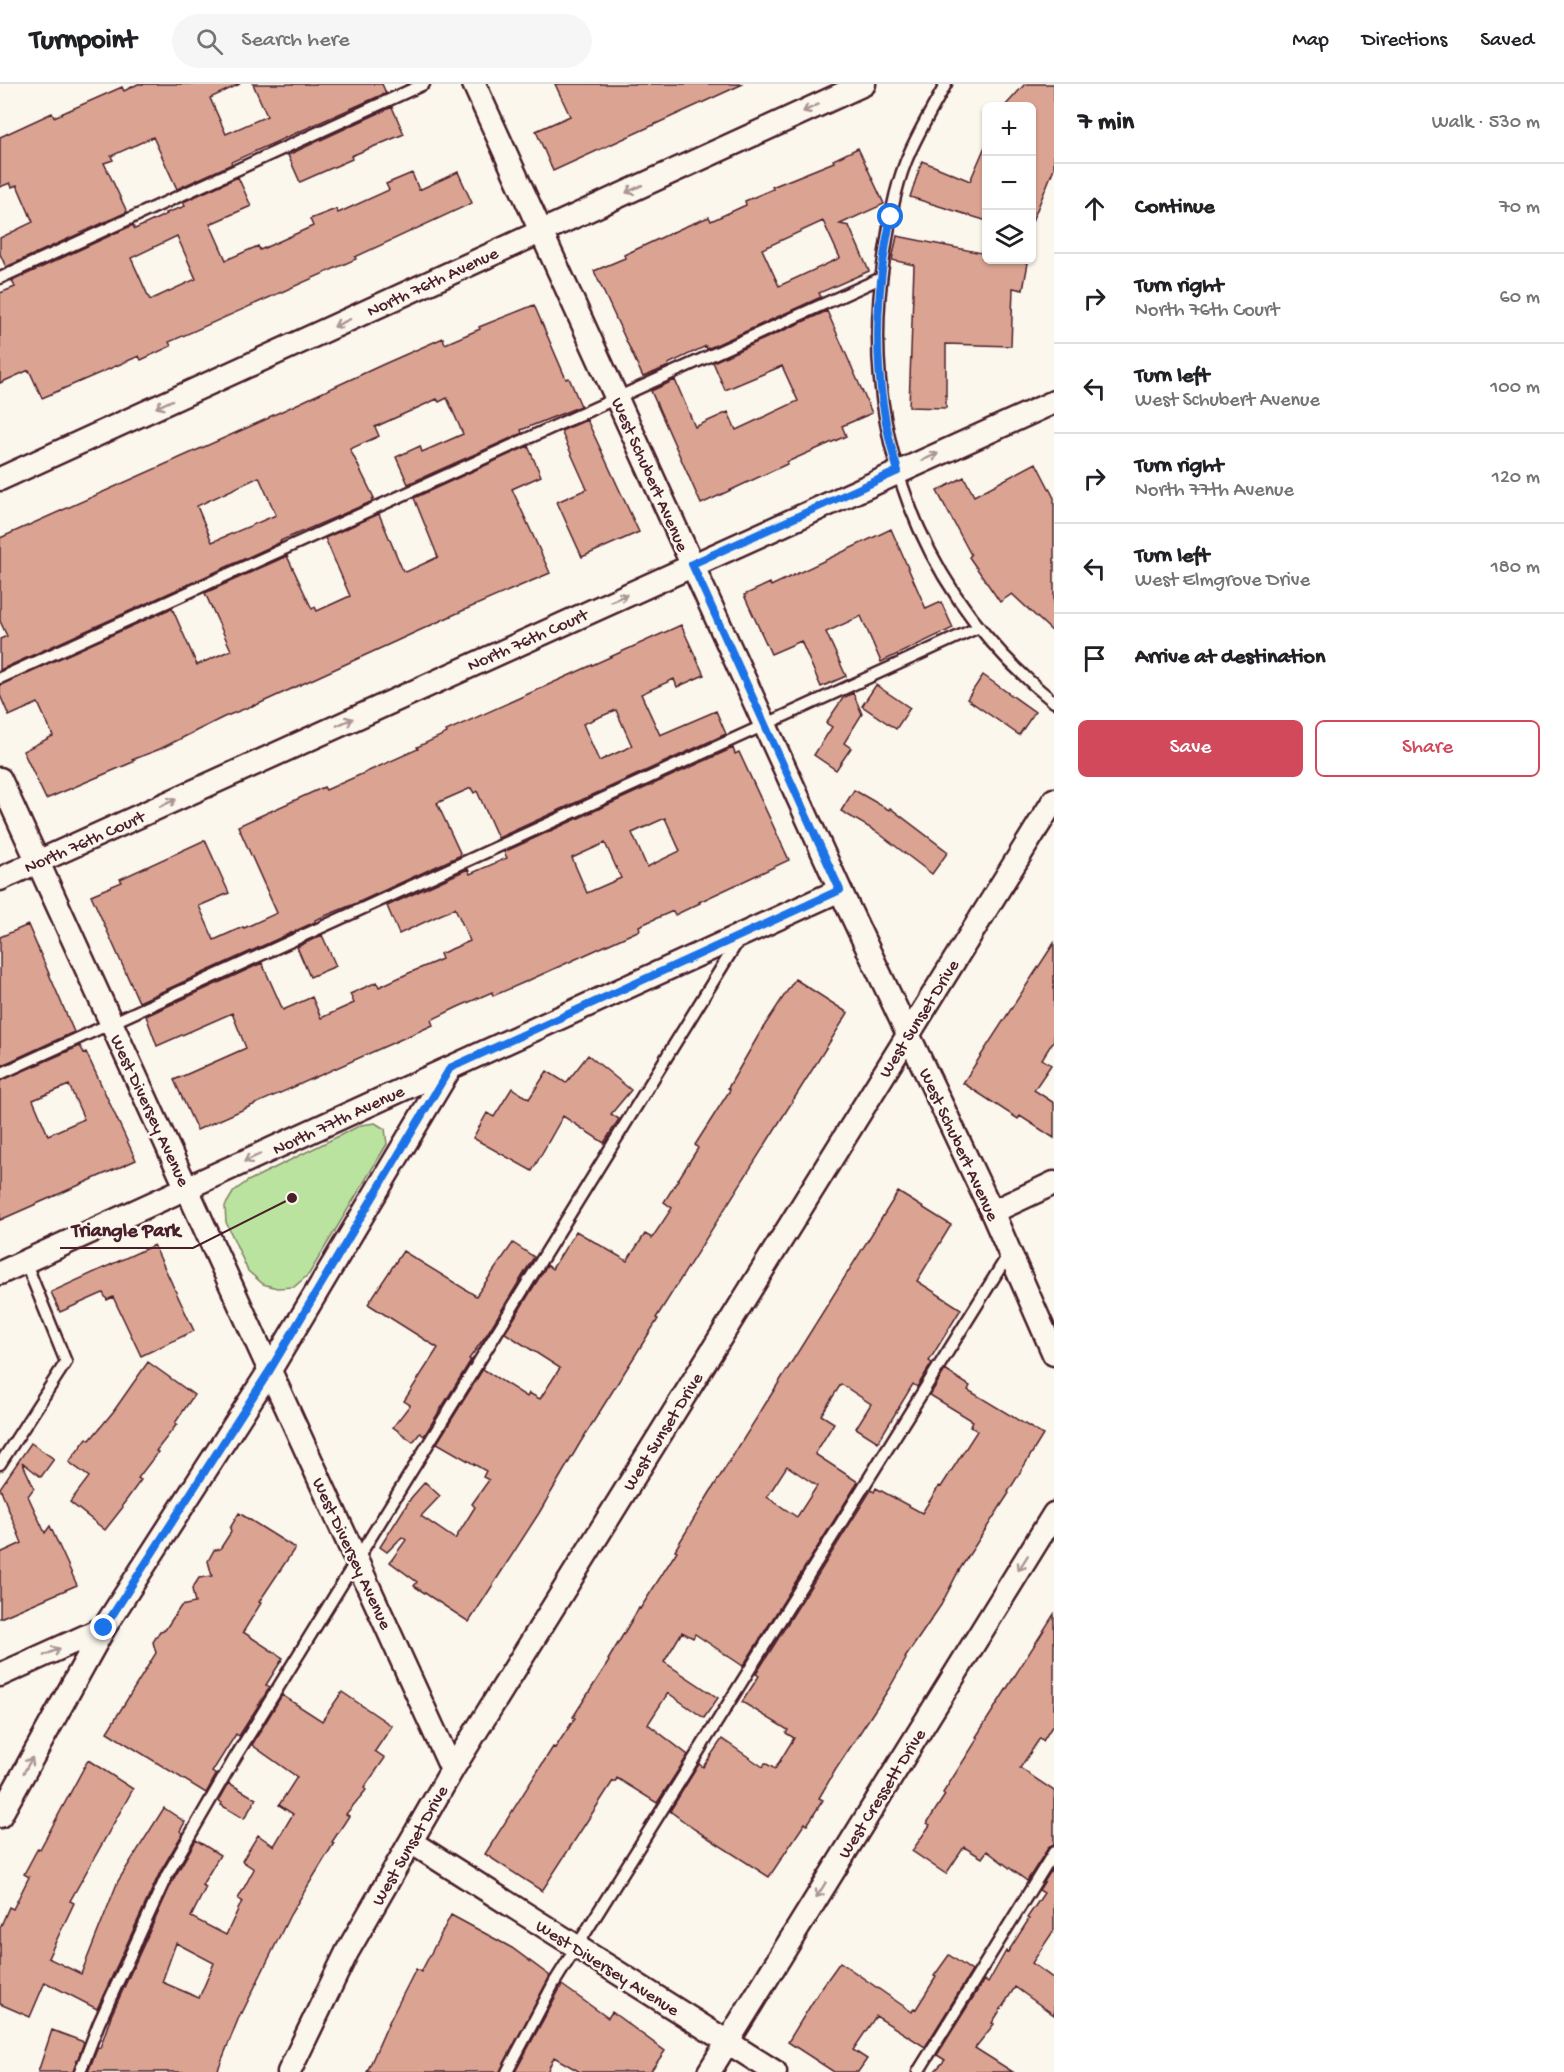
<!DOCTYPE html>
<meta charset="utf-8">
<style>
:root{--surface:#fff;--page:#f6f6f6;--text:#202124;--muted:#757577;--line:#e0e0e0;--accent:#d1495b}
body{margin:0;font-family:"Gochi Hand",sans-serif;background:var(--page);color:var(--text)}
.controls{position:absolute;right:18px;top:18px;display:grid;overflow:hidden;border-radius:9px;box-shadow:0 2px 4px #0004}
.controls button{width:54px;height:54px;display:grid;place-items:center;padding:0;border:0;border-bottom:2px solid var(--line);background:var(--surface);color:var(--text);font:30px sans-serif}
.stop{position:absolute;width:18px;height:18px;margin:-14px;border:4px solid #1a73e8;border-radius:50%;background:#fff}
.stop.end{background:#1a73e8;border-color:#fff;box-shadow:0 2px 6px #0008}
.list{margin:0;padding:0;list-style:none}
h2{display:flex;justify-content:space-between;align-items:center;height:78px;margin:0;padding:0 24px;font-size:26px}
h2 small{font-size:20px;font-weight:400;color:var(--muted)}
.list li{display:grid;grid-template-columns:39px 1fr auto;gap:18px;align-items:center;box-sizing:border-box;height:90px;padding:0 24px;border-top:2px solid var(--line)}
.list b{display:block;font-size:22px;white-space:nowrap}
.list p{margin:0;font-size:20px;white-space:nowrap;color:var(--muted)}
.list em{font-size:20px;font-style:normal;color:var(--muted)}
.actions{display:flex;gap:12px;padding:18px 24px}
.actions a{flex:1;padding:14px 0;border:2px solid var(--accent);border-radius:9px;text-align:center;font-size:21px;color:var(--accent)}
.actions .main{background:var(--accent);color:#fff}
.icon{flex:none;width:33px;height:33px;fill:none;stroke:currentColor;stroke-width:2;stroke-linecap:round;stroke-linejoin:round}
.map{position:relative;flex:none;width:1054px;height:1988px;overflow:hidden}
header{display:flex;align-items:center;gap:36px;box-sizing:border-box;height:84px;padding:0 30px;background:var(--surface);border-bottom:2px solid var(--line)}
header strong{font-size:28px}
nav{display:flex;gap:33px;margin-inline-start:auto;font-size:21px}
.search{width:420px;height:54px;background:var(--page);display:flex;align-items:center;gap:15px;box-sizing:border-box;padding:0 21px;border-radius:33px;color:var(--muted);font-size:22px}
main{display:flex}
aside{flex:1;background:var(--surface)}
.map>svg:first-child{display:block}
.park{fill:#bae39f;stroke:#828165;stroke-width:1.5}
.building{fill:#dba492;stroke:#4a1f2b;stroke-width:1.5;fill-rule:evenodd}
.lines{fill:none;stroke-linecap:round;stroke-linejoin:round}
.lane-casing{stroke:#4a1f2b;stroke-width:15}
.street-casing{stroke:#4a1f2b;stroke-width:27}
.lane{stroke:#fbf7ec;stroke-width:10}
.street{stroke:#fbf7ec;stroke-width:22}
.oneway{stroke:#ab9695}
.route{stroke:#1a73e8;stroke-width:8}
.labels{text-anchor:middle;stroke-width:5;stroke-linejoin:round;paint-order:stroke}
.street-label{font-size:18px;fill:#4a1f2b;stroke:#fbf7ec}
.leader{fill:none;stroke:#4a1f2b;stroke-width:2}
.callout-dot{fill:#4a1f2b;stroke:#fbf7ec;stroke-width:2}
.callout-label{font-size:20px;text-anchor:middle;font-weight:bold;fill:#4a1f2b;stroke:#fbf7ec;stroke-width:5;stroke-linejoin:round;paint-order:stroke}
</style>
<header>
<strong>Turnpoint</strong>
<div class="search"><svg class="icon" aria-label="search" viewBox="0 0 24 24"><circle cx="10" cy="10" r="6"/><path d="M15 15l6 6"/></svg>Search here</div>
<nav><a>Map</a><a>Directions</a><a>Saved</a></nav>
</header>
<main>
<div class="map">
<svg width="1054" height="1988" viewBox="0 0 1054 1988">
<rect width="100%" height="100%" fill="#fbf7ec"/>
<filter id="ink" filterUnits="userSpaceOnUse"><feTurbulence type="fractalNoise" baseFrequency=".0167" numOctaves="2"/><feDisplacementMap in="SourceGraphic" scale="12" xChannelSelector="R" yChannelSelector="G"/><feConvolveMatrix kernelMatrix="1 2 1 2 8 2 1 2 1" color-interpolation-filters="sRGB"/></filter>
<g filter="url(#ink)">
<path class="park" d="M 375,1039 L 385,1045 L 387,1060 L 309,1190 L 294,1203 L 277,1204 L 263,1200 L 248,1187 L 226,1138 L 225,1122 L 234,1107 L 248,1097 L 361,1041 Z"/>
<path class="building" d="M 138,0 L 240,0 L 210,14 L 226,50 L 267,32 L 253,0 L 382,0 L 386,9 L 231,78 L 232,80 L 177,105 L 153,53 L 111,72 L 113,76 L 104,79 L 127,128 L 6,183 L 0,170 L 0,154 L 33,138 L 17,101 L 12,103 L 10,99 L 0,103 L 0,53 L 52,29 L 54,33 L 122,3 L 124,7 Z
M 555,0 L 743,0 L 553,87 L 536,47 L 570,32 Z
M 1025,0 L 1054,0 L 1054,84 L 1032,138 L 1032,22 L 1005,22 Z
M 392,23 L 404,50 L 351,72 L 352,75 L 300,98 L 288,71 Z
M 987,58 L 987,137 L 910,113 L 922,77 L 970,97 Z
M 858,64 L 884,120 L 840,140 L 849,142 L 869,187 L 819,209 L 821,213 L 707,265 L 706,262 L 668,280 L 669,282 L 643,293 L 594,187 L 625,174 L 624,171 L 684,143 L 709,133 L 711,137 L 746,121 L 745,117 L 773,105 L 772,103 L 834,78 L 833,76 ZM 823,137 L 840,174 L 779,202 L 762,165 Z
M 458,88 L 472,119 L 355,173 L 356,175 L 169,258 L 171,262 L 141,276 L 139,272 L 42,314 L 29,286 L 0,299 L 0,209 L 15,203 L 12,197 L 133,141 L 135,145 L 167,130 L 166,129 L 185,122 L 183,118 L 238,93 L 251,122 L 210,140 L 226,176 L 258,162 L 260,166 L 313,142 L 310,135 L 336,125 L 338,129 L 389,106 L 386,100 L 412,89 L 419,106 ZM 177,152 L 196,195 L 150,216 L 131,174 Z
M 897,152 L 987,170 L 987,176 L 1011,176 L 1028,179 L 1023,206 L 1013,204 L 1011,262 L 946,260 L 946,324 L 909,323 L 914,181 L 892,176 Z
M 534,221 L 566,295 L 569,294 L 581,322 L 521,346 L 522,349 L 408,400 L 396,373 L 420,362 L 422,368 L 463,350 L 447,314 L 439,318 L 437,315 L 375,343 L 379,352 L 350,365 L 374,414 L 372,415 L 373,417 L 280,457 L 281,458 L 0,586 L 0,555 L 7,552 L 0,537 L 0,454 L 269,334 L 269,333 L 384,280 L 443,254 L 445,260 L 480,245 L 479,243 ZM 259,393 L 276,431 L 212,458 L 197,422 Z
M 827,227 L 872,329 L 842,342 L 846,352 L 787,378 L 787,380 L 701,420 L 651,307 L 675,296 L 695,343 L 728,328 L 736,346 L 798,317 L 782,282 L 725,306 L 713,278 Z
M 587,336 L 639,448 L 582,473 L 557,418 L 587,405 L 561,347 Z
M 528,362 L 541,392 L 512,405 L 550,489 L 462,527 L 254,622 L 254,621 L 224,633 L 160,665 L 132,676 L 133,678 L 46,715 L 23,667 L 53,652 L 38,619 L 9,632 L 0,611 L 0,601 L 172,524 L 197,581 L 231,566 L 205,509 L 287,472 L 312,525 L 315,523 L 317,527 L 350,512 L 325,454 L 379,430 L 403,487 L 406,488 L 438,473 L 414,414 Z
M 1036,379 L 1054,414 L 1054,549 L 1012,510 L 1000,518 L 969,473 L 971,471 L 937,407 L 964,393 L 974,412 Z
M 891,445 L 926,525 L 941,518 L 953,544 L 881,578 L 861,532 L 826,548 L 846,592 L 821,603 L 801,557 L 771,570 L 744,511 L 770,499 L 771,502 Z
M 681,541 L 704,591 L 677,603 L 674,595 L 641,610 L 660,651 L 716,627 L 726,650 L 498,754 L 477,707 L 474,709 L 471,704 L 437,719 L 461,771 L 359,818 L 315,836 L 315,838 L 139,918 L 91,811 L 122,798 L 120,795 L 205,756 L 229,809 L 199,822 L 214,856 L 243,843 L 244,844 L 277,829 L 238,742 L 324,703 L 326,706 L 418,665 L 417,663 L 447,649 L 446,647 ZM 616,626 L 632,662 L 599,677 L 583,640 Z
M 983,591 L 1035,628 L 1019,651 L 967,615 Z
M 876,601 L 910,624 L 896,645 L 862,622 Z
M 853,609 L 862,630 L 844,659 L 851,664 L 836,686 L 814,671 L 832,643 L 826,639 L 843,614 Z
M 733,664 L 735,670 L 739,668 L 789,776 L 699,818 L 700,819 L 675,831 L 673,827 L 639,842 L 640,846 L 525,898 L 493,912 L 492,908 L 458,923 L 431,936 L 433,941 L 197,1046 L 174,996 L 246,964 L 232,929 L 157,962 L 146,932 L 262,879 L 283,926 L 312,913 L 321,934 L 354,919 L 350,910 L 377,898 L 379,903 L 409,889 L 442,875 L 440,870 L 470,857 L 455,824 L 399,850 L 387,822 L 468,785 L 470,790 L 507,774 L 504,768 ZM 665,734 L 680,767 L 647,783 L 632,749 ZM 605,759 L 621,794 L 587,809 L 572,774 Z
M 854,706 L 889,726 L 890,724 L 948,768 L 932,790 L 877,748 L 841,727 Z
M 28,841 L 74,948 L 0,982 L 0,853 Z
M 322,851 L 336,882 L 310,893 L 297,863 Z
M 1054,859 L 1054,956 L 1042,975 L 1051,981 L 1034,1006 L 1054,1019 L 1054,1054 L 1020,1032 L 1018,1035 L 963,999 Z
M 795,895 L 848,929 L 656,1234 L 658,1235 L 580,1359 L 539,1429 L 469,1538 L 414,1502 L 417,1498 L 390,1478 L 406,1456 L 402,1453 L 387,1468 L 380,1463 L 411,1414 L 425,1398 L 440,1412 L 421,1432 L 455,1455 L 475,1423 L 472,1420 L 489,1396 L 483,1393 L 486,1387 L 437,1359 L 483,1285 L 527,1313 L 529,1309 L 540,1315 L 560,1284 L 505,1249 L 547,1181 L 552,1185 L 576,1147 L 627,1177 L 645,1150 L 652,1154 L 672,1124 L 664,1118 L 698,1064 L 695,1061 L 730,1006 L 728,1004 L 761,947 Z
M 80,962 L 84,969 L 86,968 L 136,1076 L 0,1136 L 0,997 ZM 69,1001 L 84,1035 L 48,1051 L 33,1016 Z
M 588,971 L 631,1006 L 611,1030 L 619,1035 L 604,1059 L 563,1032 L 532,1087 L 473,1054 L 487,1029 L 494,1033 L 512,1004 L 529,1015 L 547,987 L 566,999 Z
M 898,1108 L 951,1141 L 917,1197 L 961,1225 L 929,1277 L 932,1279 L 917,1303 L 913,1300 L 878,1358 L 856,1344 L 871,1320 L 841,1300 L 821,1331 L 834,1339 L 815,1370 L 858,1398 L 743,1582 L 695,1550 L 693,1554 L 682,1548 L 664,1578 L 718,1614 L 704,1634 L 668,1609 L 648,1640 L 688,1671 L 657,1719 L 617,1694 L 615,1698 L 613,1697 L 542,1807 L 485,1770 L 553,1663 L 555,1664 L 575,1634 L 573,1633 L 609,1577 L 608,1576 L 639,1524 L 640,1525 L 677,1467 L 675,1466 L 709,1410 ZM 787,1382 L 817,1402 L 797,1433 L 767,1413 Z
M 513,1159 L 534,1173 L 487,1250 L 469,1275 L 471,1276 L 424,1352 L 420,1349 L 413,1358 L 393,1343 L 410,1321 L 404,1317 L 438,1264 L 368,1220 L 403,1167 L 476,1212 Z
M 154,1161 L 194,1247 L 141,1272 L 113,1213 L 107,1216 L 103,1209 L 60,1228 L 51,1208 Z
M 148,1278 L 194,1311 L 175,1339 L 177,1340 L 156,1367 L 158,1368 L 138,1394 L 141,1396 L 122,1422 L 123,1423 L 105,1446 L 70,1418 L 89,1393 L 69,1378 L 87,1354 L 90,1356 L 113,1328 Z
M 945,1286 L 970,1302 L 968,1306 L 1043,1351 L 1008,1408 L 1009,1409 L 958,1488 L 941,1521 L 905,1574 L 906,1575 L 890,1603 L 836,1685 L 819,1714 L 823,1716 L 807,1741 L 805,1739 L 769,1793 L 694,1745 L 670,1727 L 699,1680 L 703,1683 L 722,1655 L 763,1683 L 765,1679 L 775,1685 L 794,1654 L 786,1649 L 788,1646 L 742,1618 L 759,1592 L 756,1590 L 871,1406 L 874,1408 L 876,1404 L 922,1429 L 939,1402 L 941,1403 L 977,1347 L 970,1342 L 973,1337 L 930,1311 Z
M 31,1359 L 54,1375 L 41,1393 L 22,1378 L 34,1404 L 28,1412 L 45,1449 L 50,1442 L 77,1501 L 0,1534 L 0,1469 L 22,1459 L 0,1404 Z
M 239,1429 L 295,1464 L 259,1518 L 261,1519 L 243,1548 L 283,1574 L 266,1601 L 270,1603 L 239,1652 L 236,1650 L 212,1688 L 216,1691 L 206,1709 L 107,1648 L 156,1569 L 153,1558 L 160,1547 L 165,1546 L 181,1522 L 195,1519 L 192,1505 L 199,1494 L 212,1492 L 208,1477 L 214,1466 L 220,1465 L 231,1448 L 230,1444 Z
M 1054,1530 L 1054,1639 L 1043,1657 L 1040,1654 L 1020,1684 L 1054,1707 L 1054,1761 L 1048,1764 L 1027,1797 L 987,1767 L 982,1774 L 964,1763 L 946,1790 L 912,1767 L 930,1741 L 927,1739 L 945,1711 L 943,1709 L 978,1654 L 976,1653 Z
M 342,1608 L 392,1642 L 375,1667 L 385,1674 L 364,1704 L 366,1706 L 346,1730 L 349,1732 L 332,1758 L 334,1759 L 290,1831 L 242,1929 L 241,1928 L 217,1988 L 88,1988 L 98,1963 L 100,1964 L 111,1932 L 174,1794 L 196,1756 L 220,1771 L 202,1801 L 206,1803 L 191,1833 L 226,1851 L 242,1817 L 238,1815 L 254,1785 L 242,1777 L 258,1751 L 274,1762 L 293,1730 L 279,1721 L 297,1693 L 252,1661 L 282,1611 L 322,1637 ZM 176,1859 L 214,1879 L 199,1914 L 162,1898 Z
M 88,1676 L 133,1705 L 70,1817 L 74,1819 L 48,1874 L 81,1890 L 118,1797 L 164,1724 L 185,1738 L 180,1747 L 183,1749 L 160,1788 L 97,1925 L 45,1898 L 30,1933 L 0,1920 L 0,1844 L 9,1823 L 13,1825 L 29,1793 L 24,1790 L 38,1764 L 40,1765 Z
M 229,1699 L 256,1715 L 244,1735 L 221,1721 L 222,1719 L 219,1717 Z
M 1054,1782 L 1054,1846 L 1032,1879 L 1054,1895 L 1054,1931 L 1015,1903 L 992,1939 L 994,1940 L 975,1964 L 1013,1988 L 934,1988 L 945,1976 L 937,1971 L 984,1896 L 988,1899 L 1006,1867 L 1008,1868 L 1029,1835 L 1027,1834 L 1044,1809 L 1039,1806 Z
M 451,1831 L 512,1864 L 550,1892 L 500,1988 L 367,1988 L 389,1938 L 416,1885 L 421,1888 Z
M 949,1871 L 972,1887 L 925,1963 L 876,1932 L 853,1966 L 867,1975 L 858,1988 L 834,1988 L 788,1958 L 820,1906 L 840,1878 L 912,1928 L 914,1924 L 916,1925 L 936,1893 L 934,1892 Z
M 562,1901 L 608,1934 L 612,1928 L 665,1967 L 650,1988 L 580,1988 L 554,1973 L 547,1988 L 515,1988 Z
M 52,1946 L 84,1958 L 73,1988 L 38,1988 Z"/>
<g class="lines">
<g class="lane-casing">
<path id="lane" d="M 946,0 C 932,25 917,50 906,77 C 894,107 889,141 884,174 C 858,345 919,509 1054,618
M 0,194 L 424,0
M 0,594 L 881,194
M 0,990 L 979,543
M 0,1380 L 66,1278 L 25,1177
M 80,1988 L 99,1939 L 167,1791 L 236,1672 L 738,857
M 507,1988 L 554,1899 L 1010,1168
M 918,1988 L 1054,1768"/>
</g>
<g class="street-casing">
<path id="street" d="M 474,0 L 840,806 L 992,1128 L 1054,1270
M 0,395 L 864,0
M 0,695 L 452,1686
M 0,795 L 1054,318
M 992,1128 L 1054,1099
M 0,1189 L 840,806
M 0,1591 L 104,1544
M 0,1732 L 104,1544 L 270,1286 L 450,984
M 411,1758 L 775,1988
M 289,1988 L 347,1868 L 452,1686 L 1054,716
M 709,1988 L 1054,1430"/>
</g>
<use href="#lane" class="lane"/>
<use href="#street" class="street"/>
</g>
<defs><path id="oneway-shaft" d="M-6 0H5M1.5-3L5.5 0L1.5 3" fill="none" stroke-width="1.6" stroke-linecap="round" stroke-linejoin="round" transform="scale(1.5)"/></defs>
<g class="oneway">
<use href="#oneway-shaft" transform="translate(811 24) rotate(155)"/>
<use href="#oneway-shaft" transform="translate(634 105) rotate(155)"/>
<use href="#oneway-shaft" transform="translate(342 239) rotate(155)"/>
<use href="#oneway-shaft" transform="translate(164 320) rotate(155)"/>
<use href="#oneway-shaft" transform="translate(930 373) rotate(-24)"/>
<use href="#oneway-shaft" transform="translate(619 514) rotate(-24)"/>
<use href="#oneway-shaft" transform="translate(345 638) rotate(-24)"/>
<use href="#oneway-shaft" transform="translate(168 719) rotate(-24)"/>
<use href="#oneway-shaft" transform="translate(252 1074) rotate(155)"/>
<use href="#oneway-shaft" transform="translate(1023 1479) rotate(122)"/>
<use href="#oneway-shaft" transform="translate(52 1568) rotate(-24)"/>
<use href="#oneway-shaft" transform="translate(28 1681) rotate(-61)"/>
<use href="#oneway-shaft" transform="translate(821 1806) rotate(122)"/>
</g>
</g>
<g class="lines" filter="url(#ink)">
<path class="route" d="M 104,1544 L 270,1286 L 450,984 L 840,806 L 692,480 L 898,387 C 872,303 873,218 891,133"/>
</g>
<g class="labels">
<g class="street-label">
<text transform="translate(432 197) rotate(-25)" y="6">North 76th Avenue</text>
<text transform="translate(651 390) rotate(66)" y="6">West Schubert Avenue</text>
<text transform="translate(527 555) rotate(-24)" y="6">North 76th Court</text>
<text transform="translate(84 757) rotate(-24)" y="6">North 76th Court</text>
<text transform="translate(918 934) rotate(-58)" y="6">West Sunset Drive</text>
<text transform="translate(151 1026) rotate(65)" y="6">West Diversey Avenue</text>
<text transform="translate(338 1035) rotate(-25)" y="6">North 77th Avenue</text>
<text transform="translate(960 1060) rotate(65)" y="6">West Schubert Avenue</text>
<text transform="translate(662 1347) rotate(-58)" y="6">West Sunset Drive</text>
<text transform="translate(353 1469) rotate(65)" y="6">West Diversey Avenue</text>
<text transform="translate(881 1709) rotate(-58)" y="6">West Cressett Drive</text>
<text transform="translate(409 1761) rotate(-60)" y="6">West Sunset Drive</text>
<text transform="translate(608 1883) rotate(32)" y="6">West Diversey Avenue</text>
</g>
</g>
<path class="leader" d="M292 1114L193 1164H60"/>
<circle class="callout-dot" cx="292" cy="1114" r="6"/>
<g class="callout-label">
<text x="126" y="1152">Triangle Park</text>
</g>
</svg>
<div class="controls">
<button>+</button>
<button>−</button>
<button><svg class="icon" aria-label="layers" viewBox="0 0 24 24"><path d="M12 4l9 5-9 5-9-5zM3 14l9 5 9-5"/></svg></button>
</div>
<div class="stop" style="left:891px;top:133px"></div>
<div class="stop end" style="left:104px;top:1544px"></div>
</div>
<aside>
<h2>7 min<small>Walk · 530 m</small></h2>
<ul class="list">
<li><svg class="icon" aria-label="ahead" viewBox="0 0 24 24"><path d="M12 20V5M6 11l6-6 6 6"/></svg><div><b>Continue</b></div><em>70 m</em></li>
<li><svg class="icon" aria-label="right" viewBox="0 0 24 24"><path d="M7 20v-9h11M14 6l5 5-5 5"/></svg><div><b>Turn right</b><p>North 76th Court</p></div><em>60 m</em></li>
<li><svg class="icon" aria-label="left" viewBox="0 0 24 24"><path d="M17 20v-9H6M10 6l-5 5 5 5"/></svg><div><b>Turn left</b><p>West Schubert Avenue</p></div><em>100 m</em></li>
<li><svg class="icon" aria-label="right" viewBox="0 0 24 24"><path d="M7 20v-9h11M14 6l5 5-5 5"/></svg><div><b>Turn right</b><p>North 77th Avenue</p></div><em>120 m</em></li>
<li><svg class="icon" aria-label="left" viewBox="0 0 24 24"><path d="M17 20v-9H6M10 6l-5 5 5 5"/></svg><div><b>Turn left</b><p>West Elmgrove Drive</p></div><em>180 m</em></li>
<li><svg class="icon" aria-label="arrive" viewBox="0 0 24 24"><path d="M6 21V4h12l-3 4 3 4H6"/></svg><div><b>Arrive at destination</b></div></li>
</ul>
<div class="actions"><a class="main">Save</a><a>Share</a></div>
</aside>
</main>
